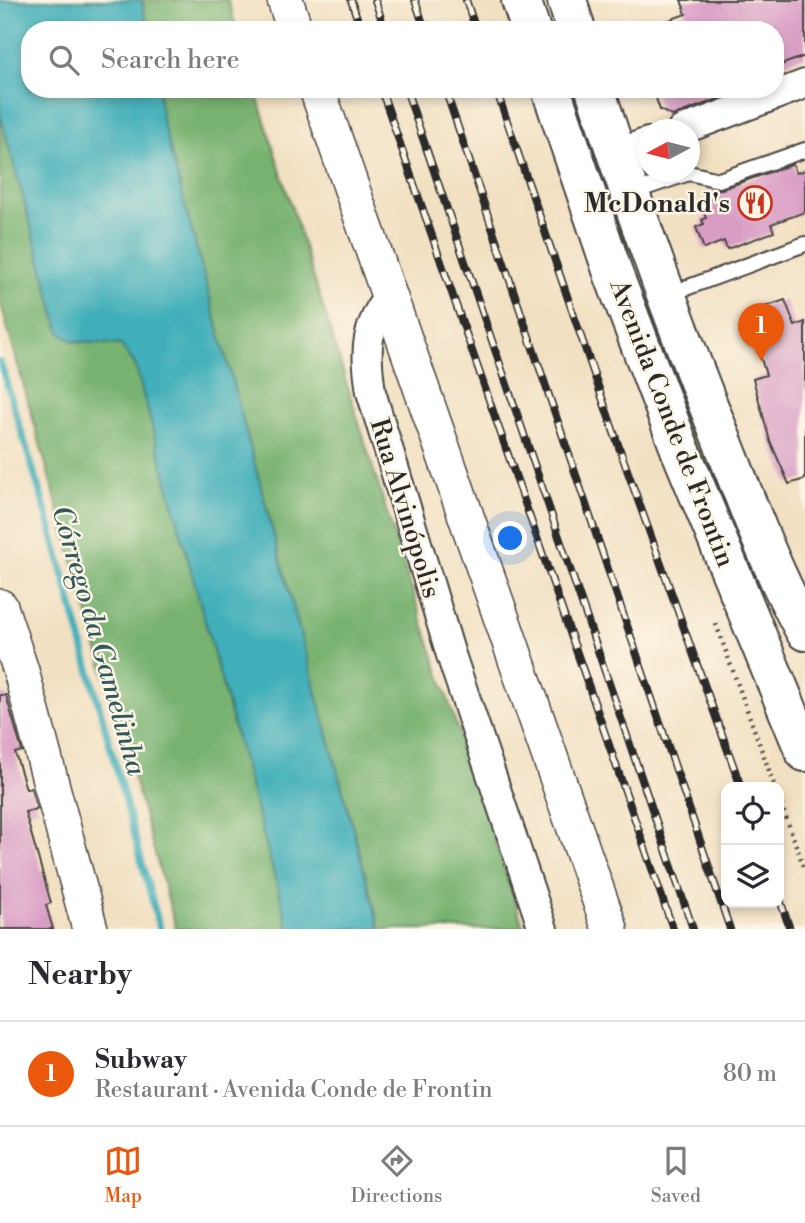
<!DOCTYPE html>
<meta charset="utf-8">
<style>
:root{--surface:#fff;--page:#f2f2f3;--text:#2b2b33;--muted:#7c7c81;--line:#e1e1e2;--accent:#ea580c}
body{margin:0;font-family:"Libre Bodoni",serif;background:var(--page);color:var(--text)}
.controls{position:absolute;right:21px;bottom:21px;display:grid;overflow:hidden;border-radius:14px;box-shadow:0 4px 10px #0003}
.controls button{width:63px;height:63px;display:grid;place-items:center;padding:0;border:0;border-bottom:2px solid var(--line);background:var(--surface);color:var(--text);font:35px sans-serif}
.compass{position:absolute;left:637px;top:119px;width:63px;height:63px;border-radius:50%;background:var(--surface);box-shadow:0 4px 10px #0003;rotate:263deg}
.you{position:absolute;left:511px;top:539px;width:24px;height:24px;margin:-18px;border:5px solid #fff;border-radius:50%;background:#1a73e8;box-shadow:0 0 0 10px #1a73e833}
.badge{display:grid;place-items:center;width:46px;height:46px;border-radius:50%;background:var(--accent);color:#fff;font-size:23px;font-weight:700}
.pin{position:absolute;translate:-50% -58px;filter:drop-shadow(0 2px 4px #0008)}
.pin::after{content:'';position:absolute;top:37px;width:24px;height:21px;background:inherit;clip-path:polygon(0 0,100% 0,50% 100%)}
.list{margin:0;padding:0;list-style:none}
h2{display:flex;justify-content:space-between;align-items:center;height:91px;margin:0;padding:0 28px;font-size:30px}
h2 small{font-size:23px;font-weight:400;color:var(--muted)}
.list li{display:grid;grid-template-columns:46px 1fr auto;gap:21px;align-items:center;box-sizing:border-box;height:105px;padding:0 28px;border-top:2px solid var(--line)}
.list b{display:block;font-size:26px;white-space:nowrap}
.list p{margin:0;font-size:23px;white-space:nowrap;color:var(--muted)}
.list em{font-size:23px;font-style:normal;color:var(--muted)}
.icon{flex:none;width:38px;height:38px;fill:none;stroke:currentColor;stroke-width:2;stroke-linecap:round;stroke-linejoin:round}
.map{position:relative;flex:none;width:805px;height:929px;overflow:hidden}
.search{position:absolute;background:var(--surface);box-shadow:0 4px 10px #0003;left:21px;right:21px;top:21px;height:77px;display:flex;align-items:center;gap:18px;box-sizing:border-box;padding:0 24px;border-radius:28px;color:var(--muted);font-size:26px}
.sheet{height:196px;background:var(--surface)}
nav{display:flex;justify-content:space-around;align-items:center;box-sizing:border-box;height:98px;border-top:2px solid var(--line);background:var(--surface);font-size:19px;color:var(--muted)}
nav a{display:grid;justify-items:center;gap:4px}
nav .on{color:var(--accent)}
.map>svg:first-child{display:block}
.forest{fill:#78b271;stroke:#526e4e;stroke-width:2}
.water{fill:#3fafb9;stroke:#356d72;stroke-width:2}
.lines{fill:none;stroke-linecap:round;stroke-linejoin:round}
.stream{stroke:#3fafb9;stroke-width:7}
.building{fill:#d99dc5}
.service-casing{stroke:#494642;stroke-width:18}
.minor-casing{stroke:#494642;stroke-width:32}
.tertiary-casing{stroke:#494642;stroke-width:38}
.trunk-casing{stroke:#494642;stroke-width:42}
.path{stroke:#494642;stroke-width:4.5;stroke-dasharray:2 5;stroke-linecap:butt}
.service{stroke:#fff;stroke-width:14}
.minor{stroke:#fff;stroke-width:28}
.tertiary{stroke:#fff;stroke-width:35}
.trunk{stroke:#fff;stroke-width:38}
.rail-casing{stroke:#2b2b2b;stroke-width:8}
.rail{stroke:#fcf5e5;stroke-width:5;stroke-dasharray:16;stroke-linecap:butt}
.labels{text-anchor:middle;stroke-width:5;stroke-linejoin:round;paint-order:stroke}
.poi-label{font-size:26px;font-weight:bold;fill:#2b2b2b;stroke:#fcf5e5;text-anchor:end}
.street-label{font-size:26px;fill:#2b2b2b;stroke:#fcf5e5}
.water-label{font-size:28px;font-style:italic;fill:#32595d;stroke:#fcf5e5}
</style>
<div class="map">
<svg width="805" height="929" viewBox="0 0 805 929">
<rect width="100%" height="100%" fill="#fcf5e5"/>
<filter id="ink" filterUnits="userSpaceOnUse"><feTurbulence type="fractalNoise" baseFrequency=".0143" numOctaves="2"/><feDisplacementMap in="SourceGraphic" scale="14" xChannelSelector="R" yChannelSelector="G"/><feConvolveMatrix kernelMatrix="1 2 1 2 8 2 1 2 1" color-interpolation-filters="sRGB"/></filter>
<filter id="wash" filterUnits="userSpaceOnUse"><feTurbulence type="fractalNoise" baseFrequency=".00686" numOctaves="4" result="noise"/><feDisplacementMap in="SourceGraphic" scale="28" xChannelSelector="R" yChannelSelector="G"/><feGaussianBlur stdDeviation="1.57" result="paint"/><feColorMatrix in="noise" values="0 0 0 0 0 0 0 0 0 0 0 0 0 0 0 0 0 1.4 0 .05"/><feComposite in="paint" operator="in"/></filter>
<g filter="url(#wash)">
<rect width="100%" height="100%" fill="#f2e0c2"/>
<path class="forest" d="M 142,0 L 228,0 L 237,30 L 147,30 Z
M 158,89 L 255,89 L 396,542 L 524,929 L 380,929 L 162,120 Z
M 0,114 L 60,332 L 72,341 L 121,345 L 135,364 L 289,929 L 176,929 L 0,301 Z"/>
<path class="water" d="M 0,0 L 142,0 L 147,30 L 30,30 L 30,89 L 158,89 L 162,120 L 380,929 L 289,929 L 135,364 L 121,345 L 72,341 L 60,332 L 0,114 Z"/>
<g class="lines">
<path class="stream" d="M 0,362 L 48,518 L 160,929"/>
</g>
<g id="blocks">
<path class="building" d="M 681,0 L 805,0 L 805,56 L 775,67 L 775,30 L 650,30 L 649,27 L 686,14 Z
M 653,89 L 740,89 L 740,91 L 672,116 L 660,110 Z
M 793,164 L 796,173 L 805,170 L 805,212 L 771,224 L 774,232 L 727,249 L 724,241 L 704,249 L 696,227 L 704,224 L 702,220 L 706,218 L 701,205 L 710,201 L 706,190 L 722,189 Z
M 785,300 L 795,326 L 805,322 L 805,479 L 789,484 L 770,441 L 753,379 L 766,375 L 747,313 Z
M 0,695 L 6,695 L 22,751 L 15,753 L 26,789 L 31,788 L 37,809 L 25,812 L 51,903 L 46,905 L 53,929 L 0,929 Z"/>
</g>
</g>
<g filter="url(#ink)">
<use href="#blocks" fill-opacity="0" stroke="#494642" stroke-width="2"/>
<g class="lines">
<g class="service-casing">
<path id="service" d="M 630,193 L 689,173 L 719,180 L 805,150
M 667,295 L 805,244"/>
</g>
<g class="minor-casing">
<path id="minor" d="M 682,130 L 805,84
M 616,154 L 648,142
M 390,291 C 366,333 364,343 371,392 L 451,655 L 543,929"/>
</g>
<g class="tertiary-casing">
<path id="tertiary" d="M 285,0 L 295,30
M 317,89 L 610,929
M 0,607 L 21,671 L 90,929"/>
</g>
<g class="trunk-casing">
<path id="trunk" d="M 521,0 L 531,30
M 567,0 L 576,30
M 551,89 L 614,276 L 680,449 L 805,752
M 595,89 C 634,210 677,328 724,445 C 749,508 772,571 805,631"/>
</g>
<path class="path" d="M 716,624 L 775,787
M 779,798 L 805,870"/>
<use href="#service" class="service"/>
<use href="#minor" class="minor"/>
<use href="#tertiary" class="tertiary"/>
<use href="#trunk" class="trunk"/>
<g class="rail-casing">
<path id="rail" d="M 351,0 L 361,30
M 375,0 L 385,30
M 415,0 L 425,30
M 466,0 L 476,30
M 381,89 L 673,929
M 406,89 L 693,929
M 445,89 L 730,929
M 496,89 L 620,450 L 741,787
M 779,897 L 790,929"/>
</g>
<use href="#rail" class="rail"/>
</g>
</g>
<defs>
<g id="restaurant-ring" transform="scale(1.75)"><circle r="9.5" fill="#fcf5e5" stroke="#c8321e" stroke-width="1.5"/><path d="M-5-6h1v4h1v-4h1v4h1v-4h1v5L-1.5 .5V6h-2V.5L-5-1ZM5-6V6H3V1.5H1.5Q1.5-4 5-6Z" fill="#c8321e"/></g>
</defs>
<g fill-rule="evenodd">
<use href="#restaurant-ring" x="755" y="203"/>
</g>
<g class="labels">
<g class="poi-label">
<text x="730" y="212">McDonald's</text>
</g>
<g class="street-label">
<text transform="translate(673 423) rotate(69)" y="9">Avenida Conde de Frontin</text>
<text transform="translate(406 508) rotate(73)" y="9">Rua Alvinópolis</text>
</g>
<g class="water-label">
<text transform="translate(100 640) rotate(74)" y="10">Córrego da Gamelinha</text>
</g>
</g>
</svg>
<div class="controls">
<button><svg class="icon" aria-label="locate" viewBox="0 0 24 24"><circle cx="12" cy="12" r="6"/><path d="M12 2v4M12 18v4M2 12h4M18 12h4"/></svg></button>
<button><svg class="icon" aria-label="layers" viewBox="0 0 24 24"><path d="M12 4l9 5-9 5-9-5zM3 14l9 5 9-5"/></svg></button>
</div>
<svg class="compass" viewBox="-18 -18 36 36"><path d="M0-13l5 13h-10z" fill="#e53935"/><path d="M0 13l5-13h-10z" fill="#7c7c81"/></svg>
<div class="you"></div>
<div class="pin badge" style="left:761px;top:361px">1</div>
<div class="search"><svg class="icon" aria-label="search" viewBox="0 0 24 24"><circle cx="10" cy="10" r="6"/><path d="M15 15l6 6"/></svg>Search here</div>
</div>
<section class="sheet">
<h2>Nearby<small></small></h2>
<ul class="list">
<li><span class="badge">1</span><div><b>Subway</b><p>Restaurant · Avenida Conde de Frontin</p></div><em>80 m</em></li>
</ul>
</section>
<nav>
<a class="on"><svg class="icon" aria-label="map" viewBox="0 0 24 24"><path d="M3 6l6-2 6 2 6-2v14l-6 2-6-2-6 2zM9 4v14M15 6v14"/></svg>Map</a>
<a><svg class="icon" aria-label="directions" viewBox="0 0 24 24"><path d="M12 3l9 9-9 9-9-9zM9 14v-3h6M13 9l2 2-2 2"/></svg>Directions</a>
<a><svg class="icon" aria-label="saved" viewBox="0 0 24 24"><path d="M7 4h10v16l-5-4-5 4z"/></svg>Saved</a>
</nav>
